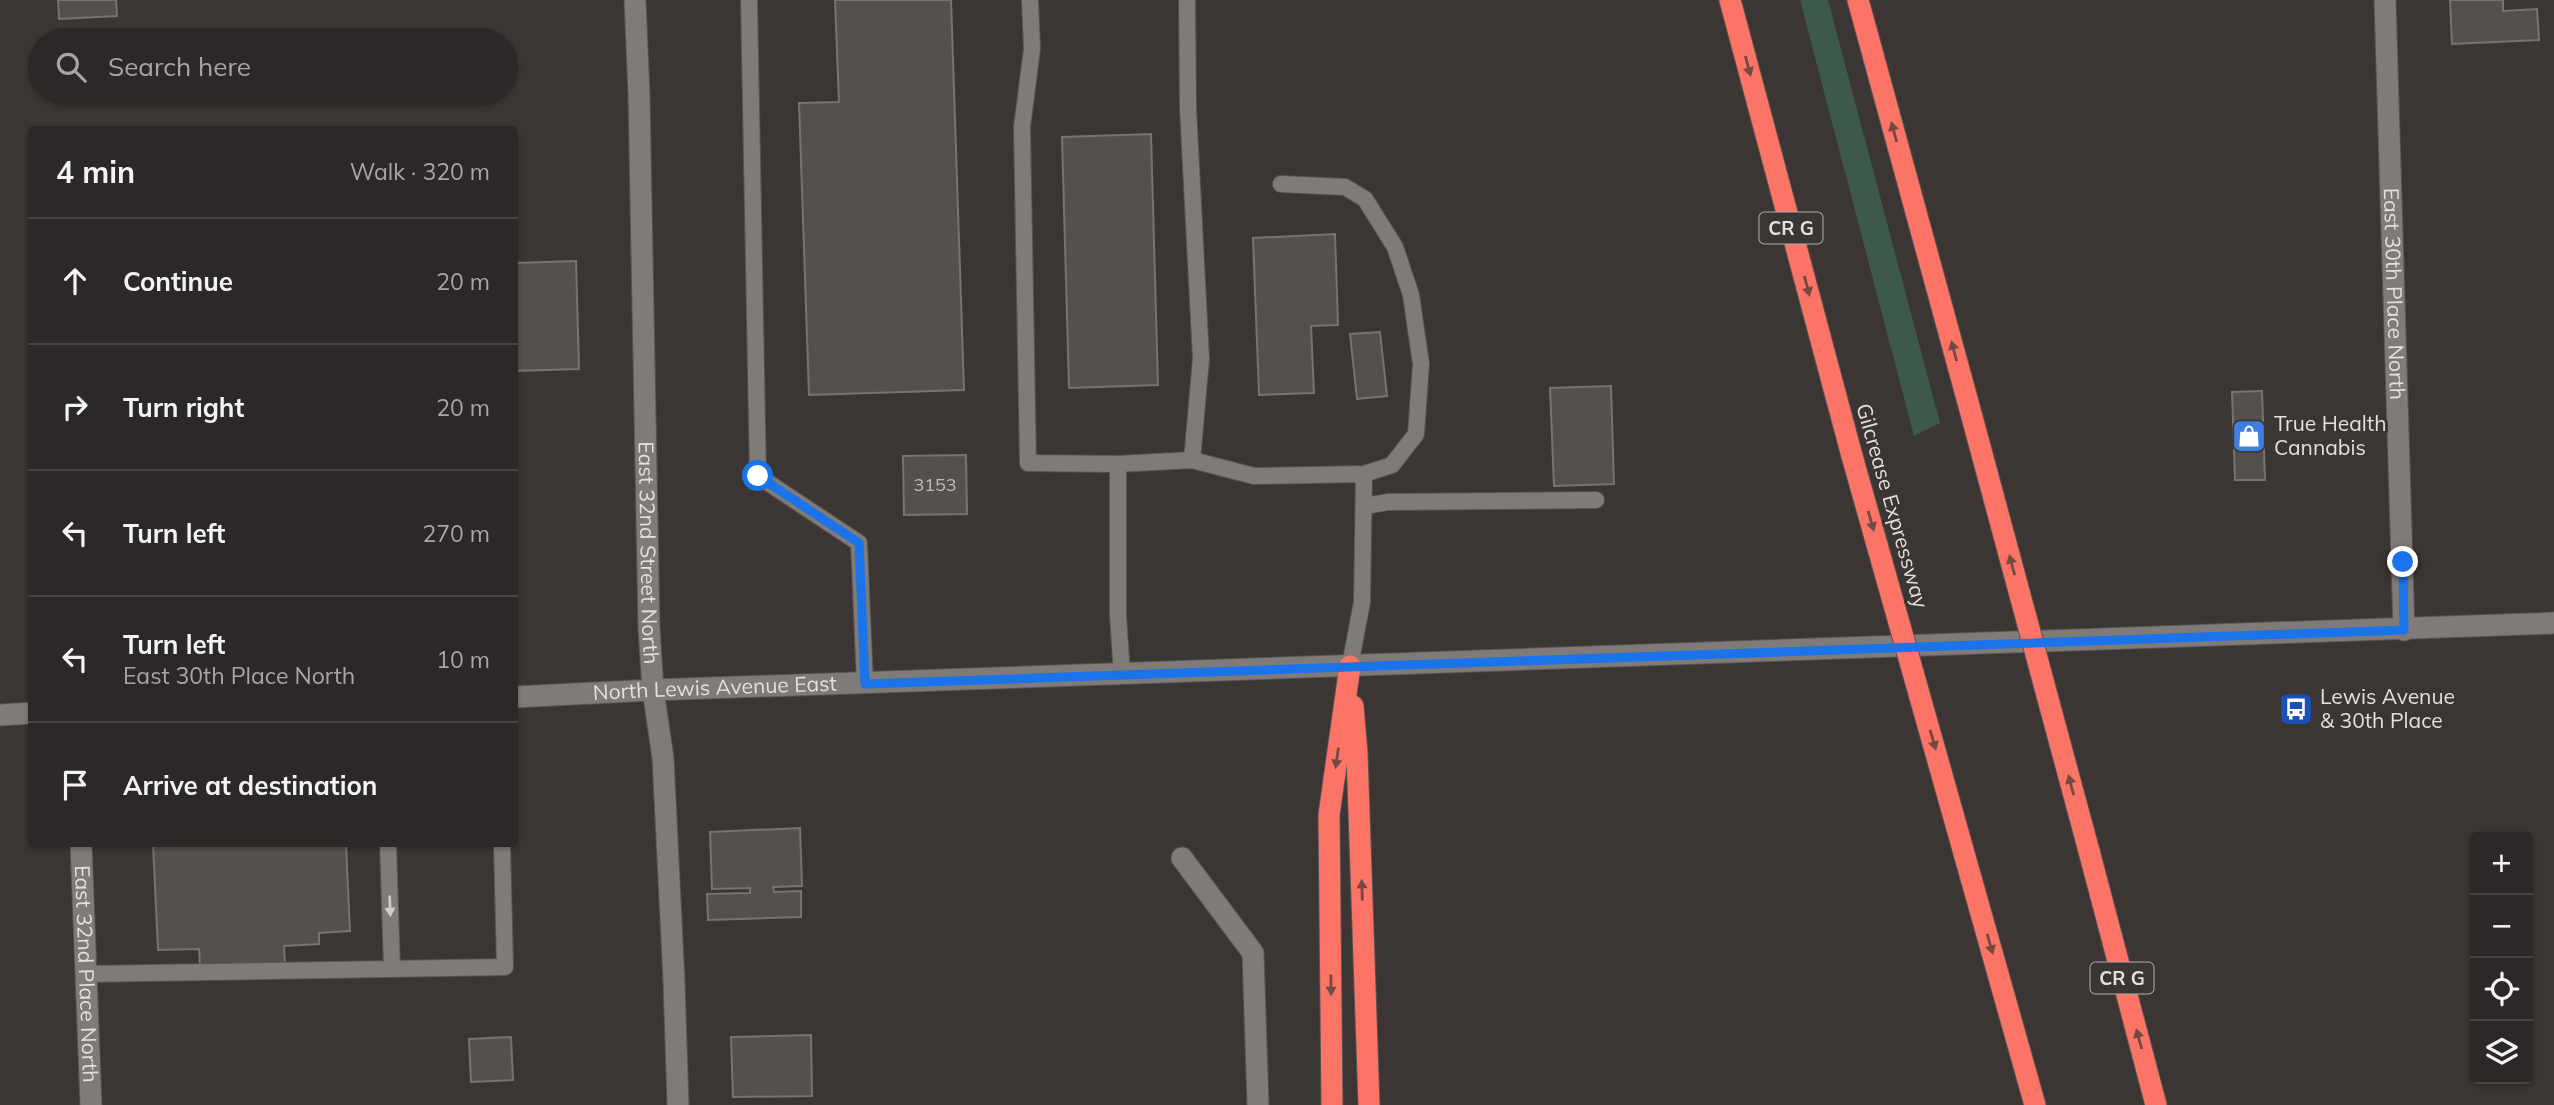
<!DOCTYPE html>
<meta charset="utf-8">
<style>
:root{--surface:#2c2827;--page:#34302f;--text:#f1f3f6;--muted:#a6a6a7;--line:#484444}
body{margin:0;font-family:Mulish,sans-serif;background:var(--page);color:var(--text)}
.controls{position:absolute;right:21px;bottom:21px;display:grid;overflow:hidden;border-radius:7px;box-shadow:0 2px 5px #0004}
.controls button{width:63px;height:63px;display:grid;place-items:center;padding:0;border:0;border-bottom:2px solid var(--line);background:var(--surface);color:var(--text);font:35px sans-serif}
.stop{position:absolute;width:21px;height:21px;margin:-16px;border:5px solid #1a73e8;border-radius:50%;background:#fff}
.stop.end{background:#1a73e8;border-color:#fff;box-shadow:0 2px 7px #0008}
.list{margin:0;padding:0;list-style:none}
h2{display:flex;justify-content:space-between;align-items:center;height:91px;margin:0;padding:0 28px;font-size:30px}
h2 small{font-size:23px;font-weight:400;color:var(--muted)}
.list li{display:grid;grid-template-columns:46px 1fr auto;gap:21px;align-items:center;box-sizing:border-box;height:126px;padding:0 28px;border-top:2px solid var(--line)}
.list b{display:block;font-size:26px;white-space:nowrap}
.list p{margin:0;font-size:23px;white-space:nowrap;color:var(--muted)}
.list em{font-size:23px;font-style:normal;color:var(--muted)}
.icon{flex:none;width:38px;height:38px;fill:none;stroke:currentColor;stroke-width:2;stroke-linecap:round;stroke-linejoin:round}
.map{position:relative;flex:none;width:2554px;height:1105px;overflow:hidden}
.search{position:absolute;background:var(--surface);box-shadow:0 2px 5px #0004;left:28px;top:28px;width:490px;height:77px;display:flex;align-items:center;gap:18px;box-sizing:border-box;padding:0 24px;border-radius:38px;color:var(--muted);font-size:26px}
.panel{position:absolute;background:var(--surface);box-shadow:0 2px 5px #0004;left:28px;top:126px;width:490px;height:721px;border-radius:7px}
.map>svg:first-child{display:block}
.green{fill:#3d594b}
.building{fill:#55504d;stroke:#787371;stroke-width:2}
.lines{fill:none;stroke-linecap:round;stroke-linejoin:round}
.lane-casing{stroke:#585452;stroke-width:18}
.street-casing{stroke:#585452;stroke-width:23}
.secondary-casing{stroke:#585452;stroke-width:23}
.highway-casing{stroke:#585452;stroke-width:23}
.lane{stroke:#807b78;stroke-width:16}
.street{stroke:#807b78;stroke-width:21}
.secondary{stroke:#807b78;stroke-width:21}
.highway{stroke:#fb7465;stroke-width:21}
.highway-bridge-casing{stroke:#585452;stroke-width:23;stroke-linecap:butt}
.highway-bridge{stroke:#fb7465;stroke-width:21}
.oneway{fill:#754943}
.oneway2{fill:#cfccca}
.route{stroke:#1a73e8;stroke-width:9}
.labels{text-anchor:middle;stroke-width:6;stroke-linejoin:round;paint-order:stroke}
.number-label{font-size:18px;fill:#c0bcba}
.shield{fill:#3b3634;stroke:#b1adab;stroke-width:2}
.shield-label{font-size:19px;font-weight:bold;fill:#e3e0de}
.street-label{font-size:21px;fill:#e3e0de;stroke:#3b3634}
.poi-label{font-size:21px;fill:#e3e0de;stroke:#3b3634;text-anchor:start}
</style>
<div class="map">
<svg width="2554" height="1105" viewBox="0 0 2554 1105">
<rect width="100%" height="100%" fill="#3b3634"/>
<path class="green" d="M 1800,0 L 1828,0 L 1940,423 L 1914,436 Z"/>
<path class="building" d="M 58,0 L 116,0 L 117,16 L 59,19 Z
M 835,0 L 951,0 L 964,390 L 809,395 L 799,103 L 839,102 Z
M 2450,0 L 2503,0 L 2503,11 L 2537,9 L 2539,40 L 2452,44 Z
M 1151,134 L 1158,385 L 1069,388 L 1062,137 Z
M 1335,234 L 1338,325 L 1311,326 L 1314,393 L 1259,395 L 1253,238 Z
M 576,261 L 579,369 L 514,371 L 514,263 Z
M 1380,332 L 1387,396 L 1357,399 L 1350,334 Z
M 1611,386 L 1614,484 L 1554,486 L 1550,388 Z
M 2262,391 L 2265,480 L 2235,480 L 2232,392 Z
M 966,455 L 967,514 L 904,515 L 903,456 Z
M 800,828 L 802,886 L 773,887 L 774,892 L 801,891 L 801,917 L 708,920 L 707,894 L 750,893 L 750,888 L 712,889 L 710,832 Z
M 153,844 L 346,844 L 350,931 L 319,933 L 319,944 L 284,946 L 285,964 L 200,967 L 199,949 L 158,950 Z
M 811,1035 L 812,1096 L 733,1097 L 731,1037 Z
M 511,1037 L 513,1080 L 471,1082 L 469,1039 Z"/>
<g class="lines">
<g class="lane-casing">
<path id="lane" d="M 749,0 L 758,476 L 859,543 L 865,684
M 1030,0 L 1032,49 L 1022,127 L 1028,463 L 1118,464 L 1192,460 L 1254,476 L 1364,474
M 1187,0 L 1188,108 L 1201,359 L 1192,460
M 1281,184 L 1345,187 L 1365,199 L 1395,247 L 1411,295 L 1421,364 L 1416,434 L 1392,465 L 1364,474 L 1362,602 L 1350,666
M 1118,464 L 1118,615 L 1122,674
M 1365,506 L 1388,502 L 1596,500
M 388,844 L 392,968
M 86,974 L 505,967 L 502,844"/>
</g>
<g class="street-casing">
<g id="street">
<path id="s1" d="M 635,0 L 639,95 L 649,628 L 653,690 L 663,758 L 674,981 L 678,1105"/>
<path id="s2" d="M 2385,0 L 2404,630"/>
<path id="s3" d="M 81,844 L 91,1105"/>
<path d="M 1182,858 L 1253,953 L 1258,1105"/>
</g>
</g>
<g class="secondary-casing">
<g id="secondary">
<path id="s4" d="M 514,697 L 653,690 L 2554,623"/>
<path d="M 0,715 L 32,713"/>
</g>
</g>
<g class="highway-casing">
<path id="highway" d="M 1730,0 L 1852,456
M 1858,0 L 1972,417
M 1353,706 L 1357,753 L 1369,1105
M 2089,851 L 2156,1105
M 1971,878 L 2035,1105
M 1332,1105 L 1329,815 L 1350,666"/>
</g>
<use href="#lane" class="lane"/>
<use href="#street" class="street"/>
<use href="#secondary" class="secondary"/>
<use href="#highway" class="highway"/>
<g class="highway-bridge-casing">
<path id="highway-bridge" d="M 1972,417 L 2089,851
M 1852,456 L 1971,878"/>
</g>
<use href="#highway-bridge" class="highway-bridge"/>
</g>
<defs><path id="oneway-solid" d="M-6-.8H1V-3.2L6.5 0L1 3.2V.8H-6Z" transform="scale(1.75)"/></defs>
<g class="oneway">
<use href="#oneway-solid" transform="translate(1748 66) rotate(75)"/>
<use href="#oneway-solid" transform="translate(1894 132) rotate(-105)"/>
<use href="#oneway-solid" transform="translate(1807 286) rotate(75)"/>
<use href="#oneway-solid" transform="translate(1954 351) rotate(-105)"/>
<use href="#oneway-solid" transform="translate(1871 521) rotate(74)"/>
<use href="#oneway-solid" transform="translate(2012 565) rotate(-105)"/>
<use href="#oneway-solid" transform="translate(1933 740) rotate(74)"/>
<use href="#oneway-solid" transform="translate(1337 758) rotate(98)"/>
<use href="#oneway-solid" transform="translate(2071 785) rotate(-105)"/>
<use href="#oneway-solid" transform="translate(1362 890) rotate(-92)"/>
<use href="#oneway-solid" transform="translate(1990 944) rotate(74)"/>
<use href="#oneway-solid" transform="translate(1331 985) rotate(89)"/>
<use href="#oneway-solid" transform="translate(2139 1039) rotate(-105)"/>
</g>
<use class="oneway2" href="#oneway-solid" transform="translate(390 906) rotate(88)"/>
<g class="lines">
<path class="route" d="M 758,476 L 859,543 L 865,684 L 2404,630 L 2403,562"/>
</g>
<defs>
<g id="shop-square" transform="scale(1.75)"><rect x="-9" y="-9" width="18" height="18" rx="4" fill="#3f7fe0" stroke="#3b3634"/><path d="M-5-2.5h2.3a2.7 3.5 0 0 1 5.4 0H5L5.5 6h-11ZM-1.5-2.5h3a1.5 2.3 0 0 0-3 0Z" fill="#fff"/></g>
<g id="bus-square" transform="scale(1.75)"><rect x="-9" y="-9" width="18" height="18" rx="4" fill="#1a4fb4" stroke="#3b3634"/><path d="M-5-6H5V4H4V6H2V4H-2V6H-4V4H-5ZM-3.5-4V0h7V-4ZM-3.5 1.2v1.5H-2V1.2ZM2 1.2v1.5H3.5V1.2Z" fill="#fff"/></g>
</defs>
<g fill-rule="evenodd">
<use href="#shop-square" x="2249" y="436"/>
<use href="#bus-square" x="2296" y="709"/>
</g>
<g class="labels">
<g class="number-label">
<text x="935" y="491">3153</text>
</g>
<g class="shield">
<rect x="1759.5" y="212.5" width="63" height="31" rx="5"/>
<rect x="2090.5" y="962.5" width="63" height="31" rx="5"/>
</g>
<g class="shield-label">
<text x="1791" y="235">CR G</text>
<text x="2122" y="985">CR G</text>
</g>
<g class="street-label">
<text dy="7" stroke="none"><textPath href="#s2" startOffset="294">East 30th Place North</textPath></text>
<text transform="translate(1892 506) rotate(74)" y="7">Gilcrease Expressway</text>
<text dy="7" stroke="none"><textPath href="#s1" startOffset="553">East 32nd Street North</textPath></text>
<text dy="7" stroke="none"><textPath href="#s4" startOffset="201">North Lewis Avenue East</textPath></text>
<text dy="7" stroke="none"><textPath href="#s3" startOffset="130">East 32nd Place North</textPath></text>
</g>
<g class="poi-label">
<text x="2274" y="431">True Health<tspan x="2274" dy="24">Cannabis</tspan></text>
<text x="2320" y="704">Lewis Avenue<tspan x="2320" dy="24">&amp; 30th Place</tspan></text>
</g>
</g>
</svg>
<div class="controls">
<button>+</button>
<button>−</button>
<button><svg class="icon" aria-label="locate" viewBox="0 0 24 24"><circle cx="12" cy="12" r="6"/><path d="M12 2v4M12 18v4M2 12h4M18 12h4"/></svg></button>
<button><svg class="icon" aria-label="layers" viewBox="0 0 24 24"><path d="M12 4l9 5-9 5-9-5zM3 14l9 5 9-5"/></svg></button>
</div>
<div class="stop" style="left:758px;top:476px"></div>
<div class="stop end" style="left:2403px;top:562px"></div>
<div class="search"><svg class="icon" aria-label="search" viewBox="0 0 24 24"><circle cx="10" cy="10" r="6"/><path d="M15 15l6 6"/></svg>Search here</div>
<section class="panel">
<h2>4 min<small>Walk · 320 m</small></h2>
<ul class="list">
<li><svg class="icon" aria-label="ahead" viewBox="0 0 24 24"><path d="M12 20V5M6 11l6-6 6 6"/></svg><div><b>Continue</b></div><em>20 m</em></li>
<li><svg class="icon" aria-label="right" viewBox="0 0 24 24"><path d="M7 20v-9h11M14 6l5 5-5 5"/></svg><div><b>Turn right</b></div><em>20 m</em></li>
<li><svg class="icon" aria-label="left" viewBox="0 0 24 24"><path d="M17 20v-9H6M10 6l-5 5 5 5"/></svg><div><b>Turn left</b></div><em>270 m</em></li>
<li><svg class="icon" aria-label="left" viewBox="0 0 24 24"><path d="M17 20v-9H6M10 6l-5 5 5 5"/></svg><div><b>Turn left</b><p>East 30th Place North</p></div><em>10 m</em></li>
<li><svg class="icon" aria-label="arrive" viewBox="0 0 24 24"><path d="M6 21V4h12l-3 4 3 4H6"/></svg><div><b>Arrive at destination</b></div></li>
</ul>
</section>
</div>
